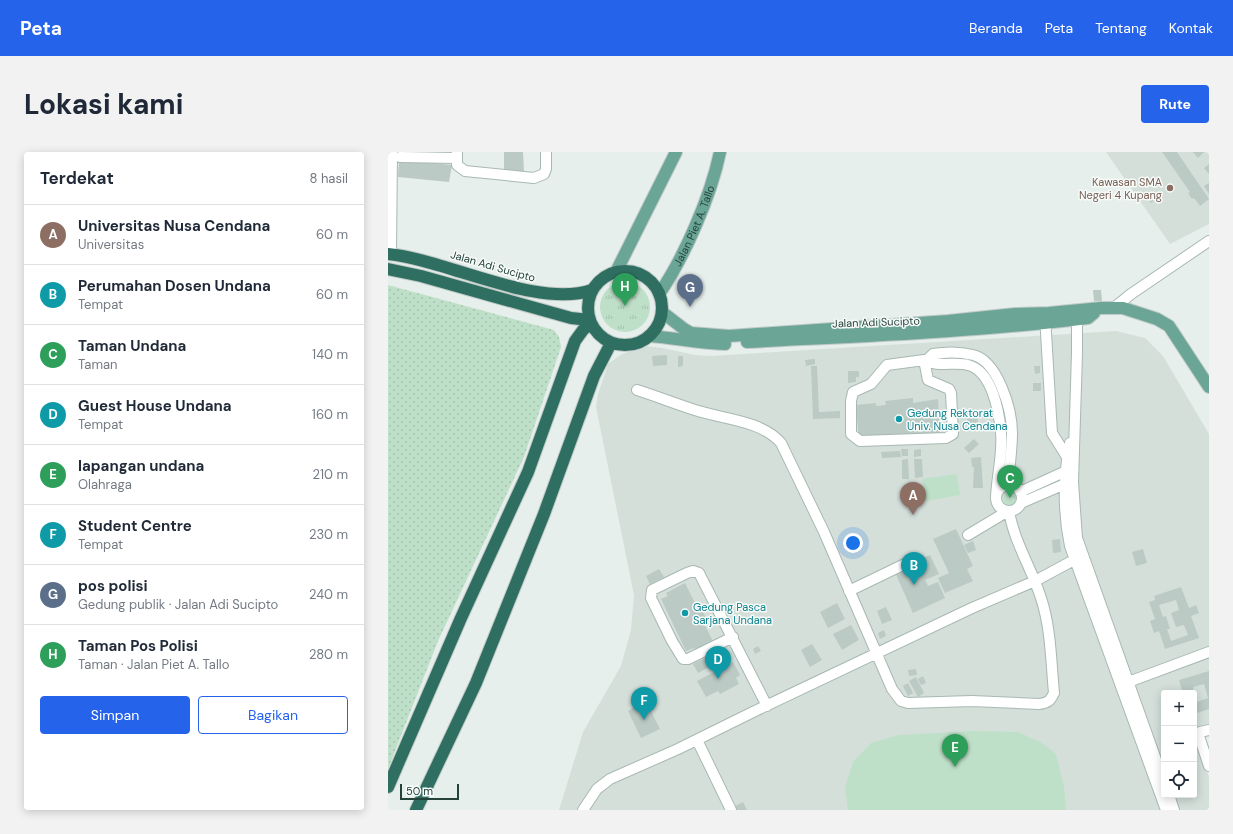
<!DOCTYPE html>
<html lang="id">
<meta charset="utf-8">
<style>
:root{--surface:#fff;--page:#f2f2f3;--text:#1f2937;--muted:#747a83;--line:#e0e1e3;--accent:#2563eb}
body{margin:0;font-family:"DM Sans",sans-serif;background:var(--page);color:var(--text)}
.controls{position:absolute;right:12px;bottom:12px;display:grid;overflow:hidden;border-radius:4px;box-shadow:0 2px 10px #0003}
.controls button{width:36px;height:36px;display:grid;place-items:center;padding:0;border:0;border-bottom:1px solid var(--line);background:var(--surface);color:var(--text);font:20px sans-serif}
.scale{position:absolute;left:12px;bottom:10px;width:59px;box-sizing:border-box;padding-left:4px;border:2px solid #24423a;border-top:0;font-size:11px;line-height:14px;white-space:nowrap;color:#24423a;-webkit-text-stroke:3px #f7fbf9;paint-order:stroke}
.you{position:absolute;left:465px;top:391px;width:14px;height:14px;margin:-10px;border:3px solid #fff;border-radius:50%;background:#1a73e8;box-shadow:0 0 0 6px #1a73e833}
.badge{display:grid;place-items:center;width:26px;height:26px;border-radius:50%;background:var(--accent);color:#fff;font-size:13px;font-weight:700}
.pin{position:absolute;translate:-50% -33px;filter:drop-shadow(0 1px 2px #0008)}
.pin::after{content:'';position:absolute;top:21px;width:14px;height:12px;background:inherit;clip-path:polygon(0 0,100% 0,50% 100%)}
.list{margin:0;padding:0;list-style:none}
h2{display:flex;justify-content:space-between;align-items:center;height:52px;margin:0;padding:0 16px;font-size:17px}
h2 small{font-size:13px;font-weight:400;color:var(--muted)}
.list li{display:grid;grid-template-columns:26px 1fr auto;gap:12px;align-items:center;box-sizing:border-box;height:60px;padding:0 16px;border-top:1px solid var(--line)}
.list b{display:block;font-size:15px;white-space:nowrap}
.list p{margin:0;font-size:13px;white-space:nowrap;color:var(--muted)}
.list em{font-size:13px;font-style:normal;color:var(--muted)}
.actions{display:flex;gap:8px;padding:12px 16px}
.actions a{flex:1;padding:9px 0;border:1px solid var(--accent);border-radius:4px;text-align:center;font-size:14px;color:var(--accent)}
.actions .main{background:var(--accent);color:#fff}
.icon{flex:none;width:22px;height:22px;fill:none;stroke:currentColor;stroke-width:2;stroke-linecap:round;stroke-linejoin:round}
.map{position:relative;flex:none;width:821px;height:658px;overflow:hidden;border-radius:4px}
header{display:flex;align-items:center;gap:24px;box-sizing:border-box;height:56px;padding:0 20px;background:var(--accent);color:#fff}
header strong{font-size:19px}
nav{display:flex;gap:22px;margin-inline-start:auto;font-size:14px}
.intro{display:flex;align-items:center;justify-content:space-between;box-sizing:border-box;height:96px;padding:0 24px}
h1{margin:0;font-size:28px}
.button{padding:10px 18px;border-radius:4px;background:var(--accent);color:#fff;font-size:14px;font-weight:700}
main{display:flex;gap:24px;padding:0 24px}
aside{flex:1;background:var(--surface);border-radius:4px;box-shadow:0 2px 10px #0003}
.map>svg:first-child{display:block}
.built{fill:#d4dfda}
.grass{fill:url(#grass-dots)}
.park{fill:url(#park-tufts)}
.garden{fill:#bfe0c8}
.building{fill:#bbcac4;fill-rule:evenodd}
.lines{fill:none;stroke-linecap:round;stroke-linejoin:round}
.minor-casing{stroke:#a8b8b2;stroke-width:12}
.major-casing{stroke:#c2cac8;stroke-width:14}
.highway-casing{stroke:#c2cac8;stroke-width:14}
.minor{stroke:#fff;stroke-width:10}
.major{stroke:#6aa596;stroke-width:12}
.highway{stroke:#2f6f62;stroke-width:12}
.education-dot{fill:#8d6e63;stroke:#f7fbf9;stroke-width:1.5}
.culture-dot{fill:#0f9aa8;stroke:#f7fbf9;stroke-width:1.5}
.labels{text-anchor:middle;stroke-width:3;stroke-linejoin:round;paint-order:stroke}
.education-label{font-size:11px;fill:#785e54;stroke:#f7fbf9;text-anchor:end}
.street-label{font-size:11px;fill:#24423a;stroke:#f7fbf9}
.culture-label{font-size:11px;fill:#0d838f;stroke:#f7fbf9;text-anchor:start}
</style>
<header>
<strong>Peta</strong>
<nav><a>Beranda</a><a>Peta</a><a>Tentang</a><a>Kontak</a></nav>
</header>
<div class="intro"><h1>Lokasi kami</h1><a class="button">Rute</a></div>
<main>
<aside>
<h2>Terdekat<small>8 hasil</small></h2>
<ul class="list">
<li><span class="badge" style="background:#8d6e63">A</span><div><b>Universitas Nusa Cendana</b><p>Universitas</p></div><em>60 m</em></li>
<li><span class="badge" style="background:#0f9aa8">B</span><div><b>Perumahan Dosen Undana</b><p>Tempat</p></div><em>60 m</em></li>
<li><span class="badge" style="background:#2e9e5b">C</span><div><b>Taman Undana</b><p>Taman</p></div><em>140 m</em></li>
<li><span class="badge" style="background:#0f9aa8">D</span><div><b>Guest House Undana</b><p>Tempat</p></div><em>160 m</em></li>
<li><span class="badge" style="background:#2e9e5b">E</span><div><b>lapangan undana</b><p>Olahraga</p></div><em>210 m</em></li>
<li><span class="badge" style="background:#0f9aa8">F</span><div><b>Student Centre</b><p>Tempat</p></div><em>230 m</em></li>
<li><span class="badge" style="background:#5c6f8a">G</span><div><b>pos polisi</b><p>Gedung publik · Jalan Adi Sucipto</p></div><em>240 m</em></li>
<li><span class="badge" style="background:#2e9e5b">H</span><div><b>Taman Pos Polisi</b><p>Taman · Jalan Piet A. Tallo</p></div><em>280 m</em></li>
</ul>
<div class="actions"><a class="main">Simpan</a><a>Bagikan</a></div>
</aside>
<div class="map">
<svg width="821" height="658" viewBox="0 0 821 658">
<defs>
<pattern id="grass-dots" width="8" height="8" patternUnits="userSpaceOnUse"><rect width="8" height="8" fill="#bfe0c8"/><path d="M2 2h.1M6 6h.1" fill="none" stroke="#a4c1ad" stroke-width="1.8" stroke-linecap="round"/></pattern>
<pattern id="park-tufts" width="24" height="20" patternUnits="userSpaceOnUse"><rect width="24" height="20" fill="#bfe0c8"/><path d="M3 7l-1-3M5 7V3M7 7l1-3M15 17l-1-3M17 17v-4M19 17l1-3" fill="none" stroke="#a4c1ad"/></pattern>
</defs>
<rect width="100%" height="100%" fill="#e6efeb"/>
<path class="built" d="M 718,0 L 821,0 L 821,72 L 782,92 Z
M 728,179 L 757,186 L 775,204 L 821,282 L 821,574 L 806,578 L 806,541 L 776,541 L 776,643 L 806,643 L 806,580 L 821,625 L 821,658 L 171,658 L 195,580 L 233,514 L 243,478 L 246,443 L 208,255 L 210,242 L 220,212 L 234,202 L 257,194 L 274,196 L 307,203 L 322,204 Z"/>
<path class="grass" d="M 0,133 L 166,178 L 171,185 L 173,195 L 136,305 L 50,489 L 0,617 Z"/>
<path class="park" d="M212 155a25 25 0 1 1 50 0a25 25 0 1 1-50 0Z
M615 346a7 7 0 1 1 14 0a7 7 0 1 1-14 0Z"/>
<path class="garden" d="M 569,322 L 572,343 L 538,349 L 534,327 Z
M 585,579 L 630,580 L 654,591 L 668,602 L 676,634 L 678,658 L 460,658 L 457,635 L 465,610 L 483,591 L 510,583 Z"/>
<path class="building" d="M 116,0 L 135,0 L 136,19 L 116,20 Z
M 774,0 L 789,0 L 821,47 L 812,54 L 806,46 L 804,47 L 800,41 L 802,40 Z
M 805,0 L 816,0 L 810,6 Z
M 11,7 L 64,13 L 61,30 L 10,25 Z
M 821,12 L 821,22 L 816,16 Z
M 821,31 L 821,42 L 816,34 Z
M 764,42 L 768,47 L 763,51 L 759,46 Z
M 705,138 L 713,138 L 714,149 L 706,149 Z
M 279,203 L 279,213 L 265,214 L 264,204 Z
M 290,204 L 295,204 L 295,214 L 290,215 Z
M 427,207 L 427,212 L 418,214 L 417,208 Z
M 423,214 L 429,214 L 431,260 L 452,259 L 452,266 L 425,267 Z
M 646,214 L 652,214 L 652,221 L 647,222 Z
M 460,219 L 471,219 L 471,225 L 468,225 L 468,230 L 460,231 Z
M 645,231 L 653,231 L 653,239 L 645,239 Z
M 525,246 L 525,251 L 550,247 L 552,281 L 536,282 L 536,281 L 528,281 L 528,283 L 471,288 L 468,253 L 488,251 L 488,254 L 498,253 L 497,249 Z
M 582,259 L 583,264 L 589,264 L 590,273 L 580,273 L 579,267 L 574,267 L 573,260 Z
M 586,287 L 591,292 L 581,301 L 576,296 Z
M 513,297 L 520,297 L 520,304 L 514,304 Z
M 533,297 L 533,304 L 526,305 L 526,298 Z
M 512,299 L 513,305 L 494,306 L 493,300 Z
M 593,305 L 595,336 L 585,336 L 586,315 L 584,315 L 583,306 Z
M 520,307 L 521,327 L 514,327 L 514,308 Z
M 526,307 L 534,307 L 535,325 L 527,326 Z
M 568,377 L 585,414 L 579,417 L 585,429 L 557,441 L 550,426 L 561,421 L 545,387 Z
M 672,387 L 673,400 L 665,401 L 664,388 Z
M 585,389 L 588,398 L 580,401 L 576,393 Z
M 755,397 L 759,411 L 748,414 L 744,400 Z
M 542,403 L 551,422 L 537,428 L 540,434 L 550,430 L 557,446 L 525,461 L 507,420 Z
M 271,417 L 276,425 L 262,432 L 258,424 Z
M 297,431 L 307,451 L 310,450 L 320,470 L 316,472 L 326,491 L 308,500 L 306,496 L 298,499 L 273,447 L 280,444 L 278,441 Z
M 793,435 L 801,456 L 808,453 L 811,461 L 803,464 L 811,486 L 777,497 L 771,479 L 766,481 L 762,469 L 767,467 L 761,450 L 767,448 L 766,444 ZM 788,448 L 791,458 L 783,461 L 788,475 L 796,473 L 800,483 L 783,489 L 779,477 L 782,477 L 778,464 L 775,465 L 771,453 Z
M 449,451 L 457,467 L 440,476 L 432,460 Z
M 498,455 L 504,468 L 494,472 L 489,459 Z
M 463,473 L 471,488 L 454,498 L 445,482 Z
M 496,478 L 498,484 L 492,487 L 490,481 Z
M 424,492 L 434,508 L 422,515 L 413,498 Z
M 370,494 L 373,499 L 367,502 L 365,497 Z
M 333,501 L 335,507 L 329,510 L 327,504 Z
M 319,505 L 323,514 L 310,521 L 305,512 Z
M 345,510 L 352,523 L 348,526 L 351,532 L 332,542 L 330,539 L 318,545 L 309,529 Z
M 528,517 L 529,523 L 521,524 L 520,518 Z
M 821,519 L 821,557 L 806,562 L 806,542 L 809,550 L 820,546 L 816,532 L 805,535 L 806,541 L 795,541 L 791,528 Z
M 535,524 L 538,531 L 533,533 L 530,527 Z
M 528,525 L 536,541 L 530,545 L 521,529 Z
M 520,531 L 525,541 L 520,544 L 515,534 Z
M 258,549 L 272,577 L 253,586 L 240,559 Z
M 355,650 L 359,658 L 348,658 L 346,655 Z"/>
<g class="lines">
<g class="minor-casing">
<path id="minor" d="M 69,0 L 69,13 L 77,19 L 146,26 L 156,22 L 158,17 L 158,0
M 12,5 L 68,6
M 3,102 L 4,0
M 727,155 L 743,142 L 821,89
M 689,161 L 689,201 L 685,330 L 689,386 L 776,630
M 657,164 L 664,281 L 679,305
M 536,208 L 540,228 L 561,237 L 563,241 L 565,282 L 558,286 L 472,289 L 463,282 L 463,249 L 465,240 L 483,232 L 499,213 L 536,208 L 539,208
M 249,238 C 268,244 288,252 307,258 C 334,267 373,268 393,291 L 436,380 L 504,537 L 513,549 L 520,551 L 584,549 L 651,552 C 660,551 662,549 666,541 C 663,510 663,476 653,446 C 644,417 626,390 621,359
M 682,291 C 675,325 675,360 682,394 L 778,658
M608 346a13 13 0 1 1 26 0a13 13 0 1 1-26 0Z
M 632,340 L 676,320
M 608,345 C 609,324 615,301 613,281 C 611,259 604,219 580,213 C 568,209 547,216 539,208 L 545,202 C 557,200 573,200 585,203 C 610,209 624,258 624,281 C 624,299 621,316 620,333
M 633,351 L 677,332 L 683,331
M 580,383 L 620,359
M 461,439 L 523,409
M 345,485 L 300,507 L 295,507 L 284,489 L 263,446 L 264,438 L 299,421 L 305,419 L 311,421 L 379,554
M 735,532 L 821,500
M 821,578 L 812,580 L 811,584 L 821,614
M 309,588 L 343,658
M 781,643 L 786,658
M 195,658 L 209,637 L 222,627 L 290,597 L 365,560 L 584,456 L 647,429 L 686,408 L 695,406"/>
</g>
<g class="major-casing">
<g id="major">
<path d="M 228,120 L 288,0"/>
<path id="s1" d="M 271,142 C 296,106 323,44 332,0"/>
<path d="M 274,160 L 296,177 L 303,181 L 341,184 L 560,169 L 627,162 L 661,161 L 713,156 L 735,156 L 769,167 L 781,174 L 821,235"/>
<path d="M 261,184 C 288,186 310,191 337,192"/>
<path d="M 359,190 C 473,184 587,180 700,166 L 706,161"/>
</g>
</g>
<g class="highway-casing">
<path id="highway" d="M 0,102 C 60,108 149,157 204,138
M 0,117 L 33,124 L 183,166 L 201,168
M200 156a37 37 0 1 1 74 0a37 37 0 1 1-74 0Z
M 0,635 L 73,466 L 140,320 L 187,189 L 195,178 L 202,171
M 28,658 L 88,531 L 156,362 L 206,224 L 223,191"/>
</g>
<use href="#minor" class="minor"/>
<use href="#major" class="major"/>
<use href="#highway" class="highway"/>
</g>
<circle class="education-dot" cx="782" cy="36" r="4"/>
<g class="culture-dot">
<circle cx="511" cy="267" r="4"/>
<circle cx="297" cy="461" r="4"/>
</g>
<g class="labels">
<g class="education-label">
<text x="774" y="34">Kawasan SMA<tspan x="774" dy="13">Negeri 4 Kupang</tspan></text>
</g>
<g class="street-label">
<text dy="4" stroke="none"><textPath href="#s1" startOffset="77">Jalan Piet A. Tallo</textPath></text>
<text transform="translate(105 114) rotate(16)" y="4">Jalan Adi Sucipto</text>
<text transform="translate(488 170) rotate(-2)" y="4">Jalan Adi Sucipto</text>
</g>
<g class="culture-label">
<text x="519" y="265">Gedung Rektorat<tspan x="519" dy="13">Univ. Nusa Cendana</tspan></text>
<text x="305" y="459">Gedung Pasca<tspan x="305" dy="13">Sarjana Undana</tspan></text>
</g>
</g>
</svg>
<div class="controls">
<button>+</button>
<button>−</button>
<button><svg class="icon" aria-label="locate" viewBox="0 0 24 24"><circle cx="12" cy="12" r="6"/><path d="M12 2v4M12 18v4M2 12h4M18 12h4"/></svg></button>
</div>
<div class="scale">50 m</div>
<div class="you"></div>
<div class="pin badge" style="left:525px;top:363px;background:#8d6e63">A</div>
<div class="pin badge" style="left:526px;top:433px;background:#0f9aa8">B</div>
<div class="pin badge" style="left:622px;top:346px;background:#2e9e5b">C</div>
<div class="pin badge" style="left:330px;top:527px;background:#0f9aa8">D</div>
<div class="pin badge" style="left:567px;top:615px;background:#2e9e5b">E</div>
<div class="pin badge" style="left:256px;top:568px;background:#0f9aa8">F</div>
<div class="pin badge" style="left:302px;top:155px;background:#5c6f8a">G</div>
<div class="pin badge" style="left:237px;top:154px;background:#2e9e5b">H</div>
</div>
</main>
